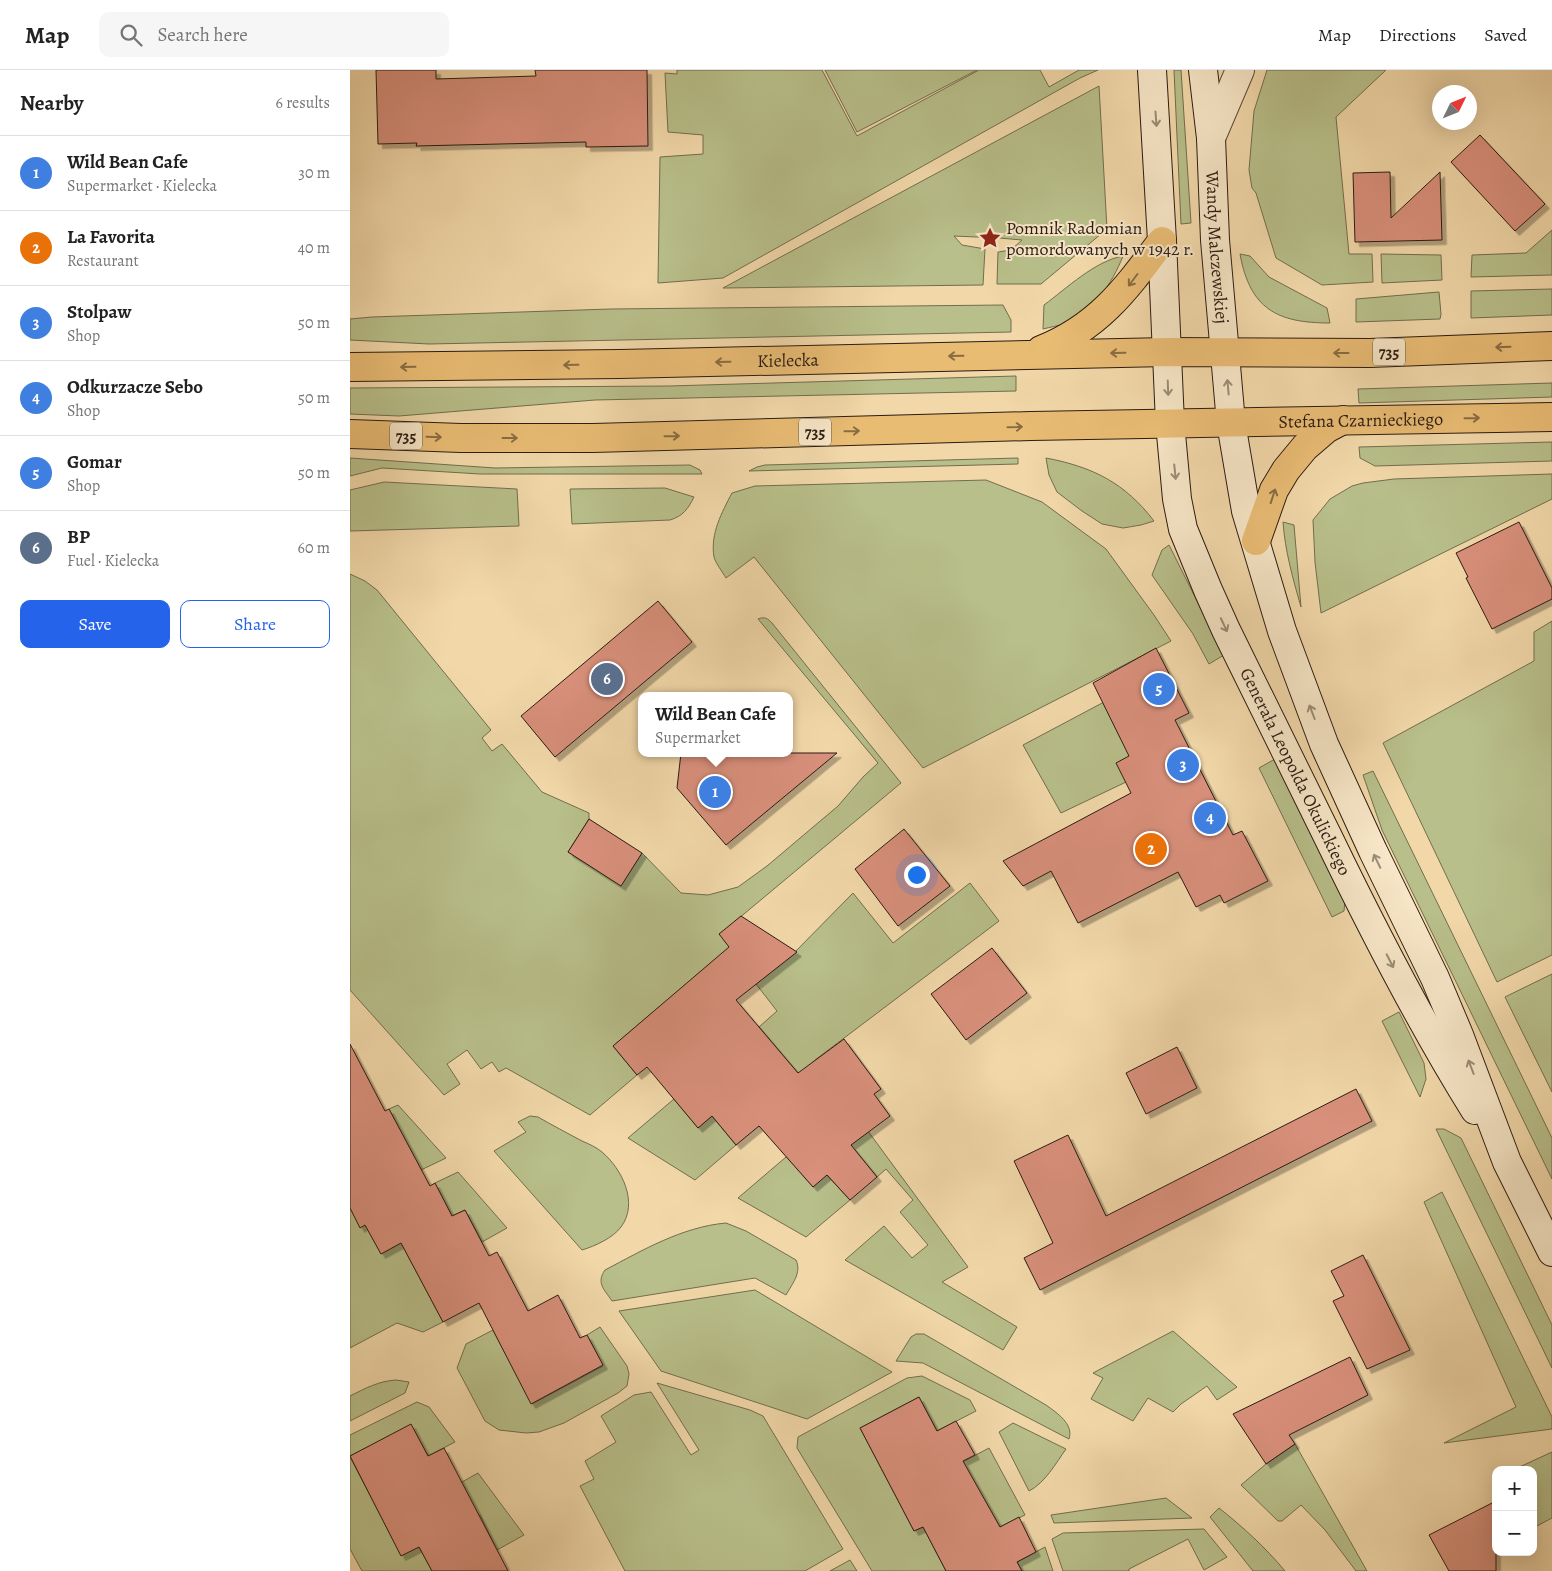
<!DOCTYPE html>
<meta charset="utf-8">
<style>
:root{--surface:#fff;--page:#f6f6f6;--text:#222;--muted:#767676;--line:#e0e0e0;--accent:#2563eb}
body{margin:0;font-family:Alegreya,serif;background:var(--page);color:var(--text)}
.controls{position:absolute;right:15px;bottom:15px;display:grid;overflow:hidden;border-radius:10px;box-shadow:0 5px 20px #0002}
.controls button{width:45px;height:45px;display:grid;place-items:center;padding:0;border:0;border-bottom:1px solid var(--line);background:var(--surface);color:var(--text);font:25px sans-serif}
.compass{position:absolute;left:1082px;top:15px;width:45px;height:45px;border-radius:50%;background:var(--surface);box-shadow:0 5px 20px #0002;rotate:47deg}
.you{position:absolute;left:566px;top:804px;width:18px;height:18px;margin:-12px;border:4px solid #fff;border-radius:50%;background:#1a73e8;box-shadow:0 0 0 8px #1a73e833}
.badge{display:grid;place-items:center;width:32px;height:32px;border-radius:50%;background:var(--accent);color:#fff;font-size:16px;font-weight:700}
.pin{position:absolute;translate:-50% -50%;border:2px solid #fff;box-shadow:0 1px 5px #0006}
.popup{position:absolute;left:288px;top:622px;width:155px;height:65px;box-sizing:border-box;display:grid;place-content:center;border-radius:10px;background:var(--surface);filter:drop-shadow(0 1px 4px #0005);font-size:16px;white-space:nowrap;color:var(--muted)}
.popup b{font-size:19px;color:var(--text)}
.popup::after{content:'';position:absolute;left:50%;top:100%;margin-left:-10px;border:10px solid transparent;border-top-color:var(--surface)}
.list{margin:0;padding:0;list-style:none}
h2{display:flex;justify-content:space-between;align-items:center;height:65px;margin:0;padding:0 20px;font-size:21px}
h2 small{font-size:16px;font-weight:400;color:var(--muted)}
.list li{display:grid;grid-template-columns:32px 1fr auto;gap:15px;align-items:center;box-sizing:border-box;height:75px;padding:0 20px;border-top:1px solid var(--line)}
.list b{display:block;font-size:19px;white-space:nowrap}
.list p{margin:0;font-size:16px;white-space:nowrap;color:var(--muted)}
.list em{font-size:16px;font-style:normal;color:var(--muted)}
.actions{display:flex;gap:10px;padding:15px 20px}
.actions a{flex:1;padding:11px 0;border:1px solid var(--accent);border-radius:10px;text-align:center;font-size:18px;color:var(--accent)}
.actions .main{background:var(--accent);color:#fff}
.icon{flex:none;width:28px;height:28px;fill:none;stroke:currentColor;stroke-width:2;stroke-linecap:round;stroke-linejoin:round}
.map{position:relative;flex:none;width:1202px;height:1501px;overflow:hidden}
header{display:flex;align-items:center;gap:30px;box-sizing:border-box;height:70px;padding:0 25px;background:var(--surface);border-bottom:1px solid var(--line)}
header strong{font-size:24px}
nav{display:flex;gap:28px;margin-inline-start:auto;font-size:18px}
.search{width:350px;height:45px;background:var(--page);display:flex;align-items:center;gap:12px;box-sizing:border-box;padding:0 18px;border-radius:10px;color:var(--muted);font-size:19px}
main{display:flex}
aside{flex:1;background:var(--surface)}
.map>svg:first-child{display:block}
.green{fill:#b8bf8a;stroke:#726d4e}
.building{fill:#d9907c;stroke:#2b1b12;filter:url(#shadow)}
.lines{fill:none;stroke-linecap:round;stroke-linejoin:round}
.minor-casing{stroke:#5d4a38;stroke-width:30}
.secondary-casing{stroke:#2b1b12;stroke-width:30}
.primary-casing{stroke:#2b1b12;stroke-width:30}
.minor{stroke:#f7e6c7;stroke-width:28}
.secondary{stroke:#f7e6c7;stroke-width:28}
.primary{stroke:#e9bc74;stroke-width:28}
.oneway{stroke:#9b8b76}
.oneway2{stroke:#8a6c43}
.labels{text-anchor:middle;stroke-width:4;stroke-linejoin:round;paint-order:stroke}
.shield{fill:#f7e6c7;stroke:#685848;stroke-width:1}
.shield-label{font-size:16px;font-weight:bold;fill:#2b1b12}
.poi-label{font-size:18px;fill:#2b1b12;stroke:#f7e6c7;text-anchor:start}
.street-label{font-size:18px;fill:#2b1b12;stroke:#f7e6c7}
</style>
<header>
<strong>Map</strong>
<div class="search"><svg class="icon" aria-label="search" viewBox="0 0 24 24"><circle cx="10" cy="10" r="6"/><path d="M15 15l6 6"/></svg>Search here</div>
<nav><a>Map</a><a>Directions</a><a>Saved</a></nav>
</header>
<main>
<aside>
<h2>Nearby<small>6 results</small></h2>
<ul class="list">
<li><span class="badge" style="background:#3f7fe0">1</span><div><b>Wild Bean Cafe</b><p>Supermarket · Kielecka</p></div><em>30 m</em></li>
<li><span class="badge" style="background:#e8710a">2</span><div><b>La Favorita</b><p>Restaurant</p></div><em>40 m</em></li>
<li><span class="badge" style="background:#3f7fe0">3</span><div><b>Stolpaw</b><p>Shop</p></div><em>50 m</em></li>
<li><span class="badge" style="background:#3f7fe0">4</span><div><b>Odkurzacze Sebo</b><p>Shop</p></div><em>50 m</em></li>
<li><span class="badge" style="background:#3f7fe0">5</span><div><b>Gomar</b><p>Shop</p></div><em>50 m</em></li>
<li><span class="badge" style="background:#5c6f8a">6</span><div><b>BP</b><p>Fuel · Kielecka</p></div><em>60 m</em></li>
</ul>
<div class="actions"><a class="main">Save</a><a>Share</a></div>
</aside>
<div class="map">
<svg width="1202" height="1501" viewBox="0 0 1202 1501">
<defs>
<filter id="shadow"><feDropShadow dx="4.5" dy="4.5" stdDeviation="0" flood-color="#0004"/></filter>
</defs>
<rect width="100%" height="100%" fill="#f2d8a9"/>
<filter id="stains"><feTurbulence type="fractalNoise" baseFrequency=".004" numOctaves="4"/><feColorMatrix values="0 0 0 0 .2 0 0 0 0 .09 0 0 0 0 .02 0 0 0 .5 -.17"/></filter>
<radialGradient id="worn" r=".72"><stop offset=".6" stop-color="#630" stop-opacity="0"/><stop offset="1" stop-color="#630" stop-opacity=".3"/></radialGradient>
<path class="green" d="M 327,0 L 472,0 L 507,66 L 629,0 L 690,0 L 699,17 L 729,0 L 748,0 L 730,8 L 373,208 L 308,213 L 310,87 L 353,84 L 353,65 L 318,62 L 315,3 L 327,4 Z
M 475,0 L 627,0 L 507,62 Z
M 824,0 L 831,0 L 841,153 L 831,154 Z
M 917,0 L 1036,0 L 986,47 L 999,184 L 1022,184 L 1023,212 L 972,215 L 926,188 L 906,123 L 902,118 L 899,100 L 904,41 Z
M 749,16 L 757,159 L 691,214 L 647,214 L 648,182 L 661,180 L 672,170 L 649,168 L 604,166 L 612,175 L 635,179 L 633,215 L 373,218 Z
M 1202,160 L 1202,205 L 1121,207 L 1122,185 L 1176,183 Z
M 890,184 L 900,186 L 919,207 L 977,238 L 980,253 C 927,253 900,239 890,184 Z
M 1031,184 L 1091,185 L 1092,210 L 1032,213 Z
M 773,186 C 762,214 744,240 716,253 C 709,256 700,257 693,259 L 694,235 C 717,218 745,191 773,186 Z
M 1202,219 L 1202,245 L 1121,248 L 1121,221 Z
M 1089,222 L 1091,244 L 1090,249 L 1006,252 L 1006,229 Z
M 653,235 L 661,250 L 661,262 L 79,274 L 0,270 L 0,249 L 22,247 L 261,239 Z
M 666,306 L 666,321 L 245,330 L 49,346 L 0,344 L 0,318 L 319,316 Z
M 1202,313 L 1202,327 L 1009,333 L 1008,319 Z
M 1202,372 L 1202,391 L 1025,396 L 1010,388 L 1009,377 Z
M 0,388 L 145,398 L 340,395 L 350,400 L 352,404 L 130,404 L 32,398 L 0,406 Z
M 668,388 L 668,394 L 399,401 L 407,397 L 415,395 Z
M 696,388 C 743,397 775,413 804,451 L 791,455 L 773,458 L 752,454 L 732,441 L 707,422 L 699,405 Z
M 1202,404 L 1202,429 L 971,543 L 965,492 L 963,450 L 980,429 L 1002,416 L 1013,413 L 1044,409 Z
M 636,410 L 692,432 L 756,479 L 804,545 L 821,571 L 573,698 L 404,487 L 376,508 C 372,501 366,494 364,487 C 360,464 372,442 382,423 L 405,416 Z
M 34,412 L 167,419 L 169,456 L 0,461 L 0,420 Z
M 315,418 L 344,427 C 338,439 333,446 320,450 L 222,454 L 220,419 Z
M 933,452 L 944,455 L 951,537 C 943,509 935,481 933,452 Z
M 819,475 L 874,585 L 859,594 L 843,564 L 802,505 L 812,480 Z
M 0,504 L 15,511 L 27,520 L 141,660 L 132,668 L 142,681 L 152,674 L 192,722 L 239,743 L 239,749 L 218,782 L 271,815 L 292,783 L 331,823 L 358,825 L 388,817 L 417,796 L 488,736 L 513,707 L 528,693 L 408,549 C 415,546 418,549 422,553 L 551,713 L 370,864 L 402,907 L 363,891 L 263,976 L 287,1005 L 240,1045 L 156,998 L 149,1002 L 142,992 L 131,999 L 117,980 L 97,994 L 110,1014 L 94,1025 L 0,920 Z
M 1202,551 L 1202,885 L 1147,912 L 1033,673 L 1184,591 L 1184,562 Z
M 771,623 L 793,666 L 776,712 L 711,743 L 673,675 Z
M 925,689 L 995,831 L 994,841 L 982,847 L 909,698 Z
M 1023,701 L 1202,1068 L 1202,1109 L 1032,760 L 1013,705 Z
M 620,813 L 649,851 L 465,990 L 458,1015 L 409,957 L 427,941 L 406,914 L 442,885 L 503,823 L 543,873 Z
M 1202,904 L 1202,1022 L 1155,927 Z
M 1049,942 L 1074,993 L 1076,1009 L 1070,1027 L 1032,951 Z
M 324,1029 L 348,1058 L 362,1046 L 386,1075 L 345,1110 L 278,1068 Z
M 498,1034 L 618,1197 L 592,1212 L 667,1257 L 653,1280 L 495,1190 L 534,1156 L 562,1188 L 578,1175 L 550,1142 L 563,1130 L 536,1099 L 527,1107 L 478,1050 Z
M 48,1035 L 96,1088 L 71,1100 L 39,1039 Z
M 180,1046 L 188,1047 C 202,1055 217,1063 232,1071 C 239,1074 246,1077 252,1082 C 272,1099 289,1133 271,1157 C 263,1168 245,1176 232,1180 L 144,1081 L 176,1062 L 168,1052 Z
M 1086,1059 L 1094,1059 L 1111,1068 L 1202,1255 L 1202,1298 Z
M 436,1087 L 477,1105 L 500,1130 L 456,1167 L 388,1128 Z
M 108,1102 L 157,1158 L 132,1172 L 115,1140 L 102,1146 L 85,1113 Z
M 1092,1122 L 1202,1347 L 1202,1359 L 1094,1373 L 1166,1337 L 1074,1132 Z
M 0,1138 L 10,1157 L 15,1155 L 31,1184 L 51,1173 L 93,1252 L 73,1262 L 47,1253 L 0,1278 Z
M 376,1153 L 396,1161 L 446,1190 C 452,1203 442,1214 436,1225 L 405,1208 L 262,1231 C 254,1219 246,1213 255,1200 C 293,1180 332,1157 376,1153 Z
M 405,1220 L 542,1302 L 457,1349 L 311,1301 L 269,1241 Z
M 250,1257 L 277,1296 L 279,1304 L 277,1316 L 268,1323 L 214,1353 L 189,1362 L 176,1363 L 149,1360 L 135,1351 L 107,1298 L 116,1274 L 143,1260 L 182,1334 L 253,1296 L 237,1265 Z
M 823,1261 L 887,1317 L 867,1330 L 857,1316 L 831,1334 L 823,1342 L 798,1328 L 783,1351 L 741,1329 L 753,1308 L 743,1303 Z
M 566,1264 L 574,1264 L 696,1335 C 707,1343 724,1354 719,1369 L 573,1293 L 546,1291 L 561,1267 Z
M 572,1306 L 620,1330 L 626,1341 L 587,1361 L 569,1327 L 510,1358 L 564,1461 L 573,1457 L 596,1501 L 522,1501 L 447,1378 L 448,1367 L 557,1308 Z
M 46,1310 L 59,1312 L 55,1323 L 0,1351 L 0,1326 C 16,1318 29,1311 46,1310 Z
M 307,1313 L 400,1340 L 413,1346 L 493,1479 L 455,1501 L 275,1501 L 230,1416 L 244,1409 L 235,1391 L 266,1372 L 251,1346 L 284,1325 L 301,1322 L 341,1385 L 349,1380 Z
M 67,1332 L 79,1337 L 105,1372 L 78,1386 L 61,1355 L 0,1386 L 0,1365 Z
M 663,1353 L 716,1379 C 706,1393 695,1413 679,1421 L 649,1362 Z
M 945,1374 L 1017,1501 L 1006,1501 L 975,1460 L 951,1435 L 932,1451 L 928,1451 L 891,1415 L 916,1394 Z
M 639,1378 L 675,1445 L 650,1457 L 605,1396 Z
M 1202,1382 L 1202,1448 L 1183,1458 L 1183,1400 L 1163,1400 Z
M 0,1387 L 51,1485 L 69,1477 L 82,1501 L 12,1501 L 0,1479 Z
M 128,1403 L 174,1465 L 147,1480 L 130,1445 L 113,1454 L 96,1421 Z
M 816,1428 L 842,1448 L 704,1453 L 701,1445 Z
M 869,1438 C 893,1457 915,1477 935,1501 L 903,1501 L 860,1447 Z
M 854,1459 L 877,1487 L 854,1500 L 838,1469 L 779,1499 L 779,1501 L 713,1501 L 702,1469 L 713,1463 Z
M 695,1477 L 703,1501 L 672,1501 L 667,1492 Z
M 500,1490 L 507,1501 L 480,1501 Z"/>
<path class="building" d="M 26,0 L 86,0 L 86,9 L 186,6 L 185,0 L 297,0 L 298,76 L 236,77 L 236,72 L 66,76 L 67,73 L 28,74 Z
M 1130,65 L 1195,134 L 1165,161 L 1101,92 Z
M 1040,102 L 1041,148 L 1090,102 L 1092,170 L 1005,172 L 1003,103 Z
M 1169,452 L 1202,518 L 1202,529 L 1142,559 L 1116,508 L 1118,507 L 1106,483 Z
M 308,531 L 342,572 L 205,687 L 171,646 Z
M 806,578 L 839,643 L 825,650 L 883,765 L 892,761 L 918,811 L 874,833 L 870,825 L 846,837 L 828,802 L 728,853 L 701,801 L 673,816 L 653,791 L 781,723 L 766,693 L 779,686 L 743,613 Z
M 331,683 L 487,683 L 376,775 L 327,718 Z
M 239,749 L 292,783 L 271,816 L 218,782 Z
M 554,759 L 600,816 L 548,856 L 505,799 Z
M 391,846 L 447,882 L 386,930 L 448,1003 L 494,969 L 531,1019 L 524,1024 L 540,1046 L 501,1075 L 527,1107 L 500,1130 L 477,1105 L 463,1117 L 409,1056 L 386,1075 L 362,1046 L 348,1058 L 297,997 L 287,1005 L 263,976 L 379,877 L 369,864 Z
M 642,878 L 677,923 L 616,970 L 581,924 Z
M 0,974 L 35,1041 L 39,1039 L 80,1116 L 85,1113 L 102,1146 L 115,1140 L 139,1186 L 147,1182 L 178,1241 L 208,1225 L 230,1268 L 237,1265 L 253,1295 L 181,1334 L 129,1233 L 93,1252 L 51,1173 L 31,1184 L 15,1155 L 10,1158 L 0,1138 Z
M 827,977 L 847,1018 L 796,1044 L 776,1003 Z
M 1006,1019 L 1022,1051 L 690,1220 L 674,1188 L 703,1173 L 664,1091 L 718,1065 L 756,1146 Z
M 1013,1185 L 1060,1280 L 1017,1299 L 983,1231 L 994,1226 L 981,1201 Z
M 1000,1287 L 1018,1325 L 939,1365 L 945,1374 L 916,1394 L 883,1344 Z
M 569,1327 L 587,1361 L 606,1351 L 625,1385 L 613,1391 L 650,1457 L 669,1447 L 686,1482 L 667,1492 L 672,1501 L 596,1501 L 573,1457 L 564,1461 L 510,1358 Z
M 61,1354 L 78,1386 L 94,1378 L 158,1501 L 82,1501 L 69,1477 L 51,1486 L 0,1386 Z
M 1146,1431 L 1146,1501 L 1099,1501 L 1079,1465 Z"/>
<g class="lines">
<g class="minor-casing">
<path id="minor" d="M 861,68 L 890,0"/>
</g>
<g class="secondary-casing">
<g id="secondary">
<path id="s1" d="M 802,0 L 812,171 L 820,353 L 827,429 L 833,459 L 858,520 L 876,560 C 910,629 944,698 978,767 C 1023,860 1070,952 1125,1040"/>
<path id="s2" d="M 853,0 L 861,68 L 865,170 L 881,353 L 896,441 L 932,561 L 974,674 L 1023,781 L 1085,908 L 1109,965 L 1157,1092 L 1202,1182"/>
</g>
</g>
<g class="primary-casing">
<g id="primary">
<path d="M 691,280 C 749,257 776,219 812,171"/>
<path id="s3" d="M 0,297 L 270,294 L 817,282 L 1020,283 L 1202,276"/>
<path id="s4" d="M 0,364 L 111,368 L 243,368 L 681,356 L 1202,347"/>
<path d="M 906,471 L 924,420 L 936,400 L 955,377 L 976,359 L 993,350"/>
</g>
</g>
<use href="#minor" class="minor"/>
<use href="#secondary" class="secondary"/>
<use href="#primary" class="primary"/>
</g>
<defs><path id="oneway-shaft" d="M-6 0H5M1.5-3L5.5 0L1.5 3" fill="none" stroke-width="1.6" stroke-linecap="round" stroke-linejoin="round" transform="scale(1.25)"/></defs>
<g class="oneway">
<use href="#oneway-shaft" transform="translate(806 49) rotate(86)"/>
<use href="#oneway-shaft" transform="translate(878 317) rotate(-95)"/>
<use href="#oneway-shaft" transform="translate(818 318) rotate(88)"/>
<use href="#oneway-shaft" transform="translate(825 402) rotate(84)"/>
<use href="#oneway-shaft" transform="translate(874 555) rotate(65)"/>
<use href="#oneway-shaft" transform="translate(962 642) rotate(-111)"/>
<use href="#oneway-shaft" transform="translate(1027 791) rotate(-116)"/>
<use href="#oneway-shaft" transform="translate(1040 891) rotate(63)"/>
<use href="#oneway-shaft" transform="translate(1121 997) rotate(-111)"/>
</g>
<g class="oneway2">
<use href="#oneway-shaft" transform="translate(783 210) rotate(127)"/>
<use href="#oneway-shaft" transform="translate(1153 277) rotate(178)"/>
<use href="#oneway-shaft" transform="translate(768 283) rotate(179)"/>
<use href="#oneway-shaft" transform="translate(991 283) rotate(-180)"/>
<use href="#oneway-shaft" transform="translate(606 286) rotate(179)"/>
<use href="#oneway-shaft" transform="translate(373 292) rotate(179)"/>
<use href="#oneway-shaft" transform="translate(221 295) rotate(179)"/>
<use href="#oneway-shaft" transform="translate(58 297) rotate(179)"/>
<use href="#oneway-shaft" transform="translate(1122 348) rotate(-1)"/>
<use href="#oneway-shaft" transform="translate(665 357) rotate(-2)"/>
<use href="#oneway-shaft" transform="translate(502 361) rotate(-1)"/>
<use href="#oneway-shaft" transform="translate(322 366) rotate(-1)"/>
<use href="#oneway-shaft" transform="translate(84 367) rotate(2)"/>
<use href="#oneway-shaft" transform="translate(160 368)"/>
<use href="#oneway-shaft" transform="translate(923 426) rotate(-72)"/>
</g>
<defs>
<g id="sight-bare" transform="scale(1.725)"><path d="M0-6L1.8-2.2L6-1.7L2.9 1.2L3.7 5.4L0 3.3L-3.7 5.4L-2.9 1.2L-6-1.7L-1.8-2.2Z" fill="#8f2418" stroke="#f7e6c7" stroke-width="2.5" paint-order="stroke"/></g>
</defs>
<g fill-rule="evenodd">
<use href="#sight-bare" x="640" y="168"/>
</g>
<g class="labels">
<g class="shield">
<rect x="1023" y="268.5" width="32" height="27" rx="4"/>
<rect x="449" y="348.5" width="32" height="27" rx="4"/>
<rect x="40" y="352.5" width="32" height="27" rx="4"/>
</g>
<g class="shield-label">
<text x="1039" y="288">735</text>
<text x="465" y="368">735</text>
<text x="56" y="372">735</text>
</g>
<g class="poi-label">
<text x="656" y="164">Pomnik Radomian<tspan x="656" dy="21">pomordowanych w 1942 r.</tspan></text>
</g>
<g class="street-label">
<text dy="6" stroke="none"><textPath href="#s2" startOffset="178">Wandy Malczewskiej</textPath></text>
<text dy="6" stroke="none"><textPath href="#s3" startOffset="438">Kielecka</textPath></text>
<text dy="6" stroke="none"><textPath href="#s4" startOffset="1011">Stefana Czarnieckiego</textPath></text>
<text dy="6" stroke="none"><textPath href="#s1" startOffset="728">Generała Leopolda Okulickiego</textPath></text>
</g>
</g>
<rect width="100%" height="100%" filter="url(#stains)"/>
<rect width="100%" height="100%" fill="url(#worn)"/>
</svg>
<div class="controls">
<button>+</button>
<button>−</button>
</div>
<svg class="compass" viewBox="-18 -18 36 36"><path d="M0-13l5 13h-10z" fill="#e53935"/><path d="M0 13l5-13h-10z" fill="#767676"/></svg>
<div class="you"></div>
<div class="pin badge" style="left:365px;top:722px;background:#3f7fe0">1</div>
<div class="popup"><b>Wild Bean Cafe</b>Supermarket</div>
<div class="pin badge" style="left:801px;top:779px;background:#e8710a">2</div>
<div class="pin badge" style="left:833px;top:695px;background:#3f7fe0">3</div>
<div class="pin badge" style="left:860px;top:748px;background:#3f7fe0">4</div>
<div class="pin badge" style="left:809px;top:619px;background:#3f7fe0">5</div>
<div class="pin badge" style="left:257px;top:609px;background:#5c6f8a">6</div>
</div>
</main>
